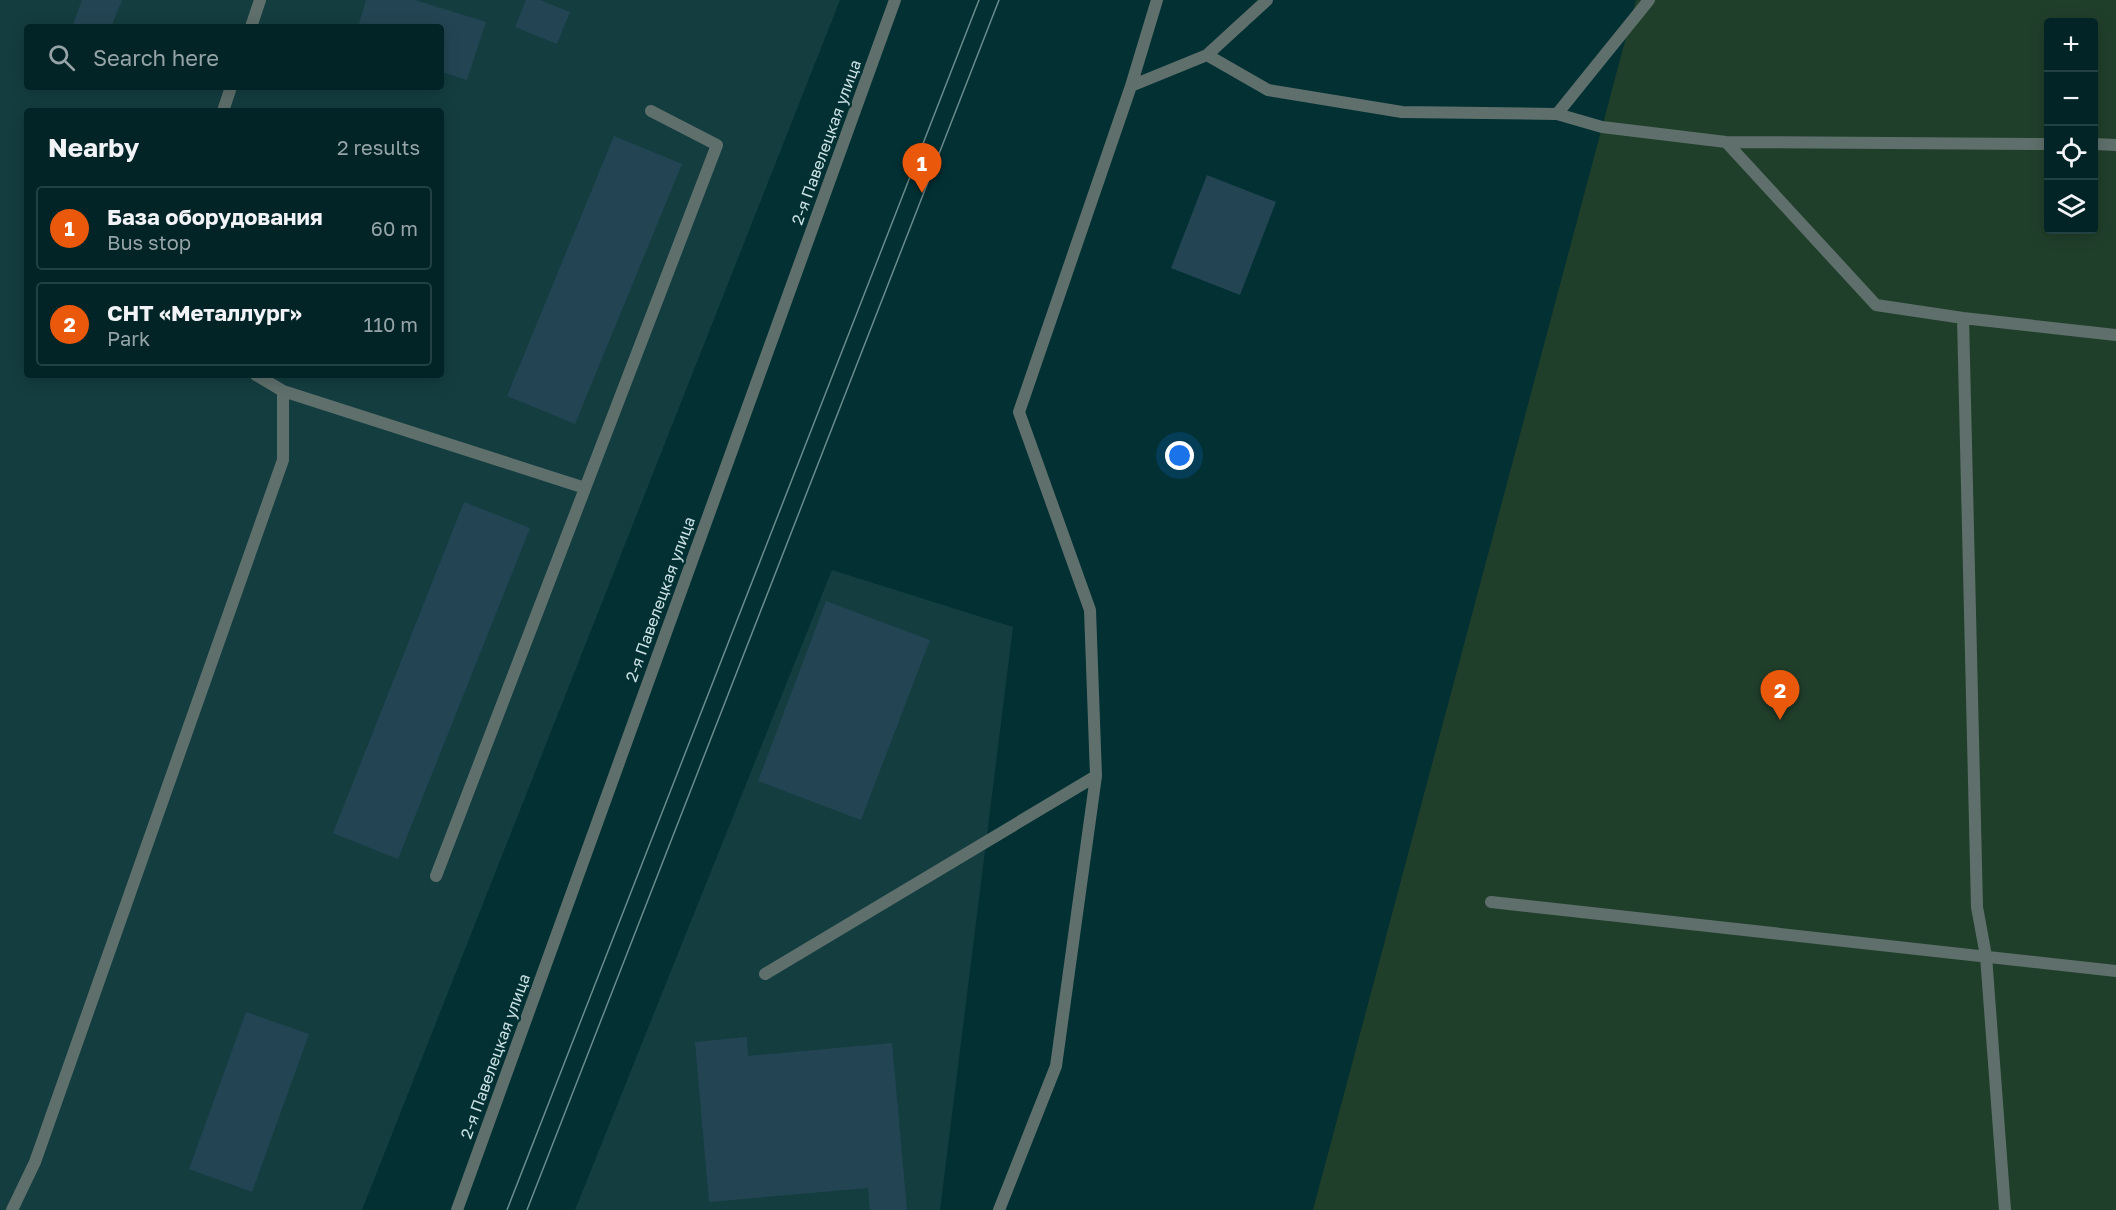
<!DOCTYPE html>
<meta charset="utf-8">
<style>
:root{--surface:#022426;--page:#0c2c2e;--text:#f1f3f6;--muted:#96a4a7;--line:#234143;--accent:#ea580c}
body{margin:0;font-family:"Golos Text",sans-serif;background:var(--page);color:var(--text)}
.controls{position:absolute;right:18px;top:18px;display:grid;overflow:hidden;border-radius:6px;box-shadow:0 3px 15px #0003}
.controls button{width:54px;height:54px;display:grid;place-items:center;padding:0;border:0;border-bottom:2px solid var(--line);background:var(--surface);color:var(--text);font:30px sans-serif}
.you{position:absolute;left:1180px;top:456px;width:21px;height:21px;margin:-15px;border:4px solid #fff;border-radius:50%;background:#1a73e8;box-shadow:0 0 0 9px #1a73e833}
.badge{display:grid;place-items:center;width:39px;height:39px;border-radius:50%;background:var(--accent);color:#fff;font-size:20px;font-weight:700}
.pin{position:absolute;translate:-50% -50px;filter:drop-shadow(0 2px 3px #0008)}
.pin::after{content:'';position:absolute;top:32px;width:21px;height:18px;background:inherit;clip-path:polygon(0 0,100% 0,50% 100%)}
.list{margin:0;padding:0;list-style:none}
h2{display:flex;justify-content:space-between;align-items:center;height:78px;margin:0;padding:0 24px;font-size:26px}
h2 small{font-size:20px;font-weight:400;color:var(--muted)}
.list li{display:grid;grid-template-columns:39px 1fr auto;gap:18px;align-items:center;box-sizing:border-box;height:84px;margin:0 12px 12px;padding:0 12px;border:2px solid var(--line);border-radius:6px}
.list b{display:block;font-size:22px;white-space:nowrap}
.list p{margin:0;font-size:20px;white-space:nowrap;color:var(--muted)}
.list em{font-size:20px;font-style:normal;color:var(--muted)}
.icon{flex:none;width:33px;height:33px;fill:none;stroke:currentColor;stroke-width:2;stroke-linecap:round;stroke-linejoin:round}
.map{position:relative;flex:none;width:2116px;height:1210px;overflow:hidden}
.search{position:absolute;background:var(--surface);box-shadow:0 3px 15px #0003;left:24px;top:24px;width:420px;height:66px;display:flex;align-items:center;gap:15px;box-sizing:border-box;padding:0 21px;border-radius:6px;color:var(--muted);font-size:22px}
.panel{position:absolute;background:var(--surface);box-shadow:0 3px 15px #0003;left:24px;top:108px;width:420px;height:270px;border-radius:6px}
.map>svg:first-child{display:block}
.built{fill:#143d40;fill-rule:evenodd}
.green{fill:#203f2b;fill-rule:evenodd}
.building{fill:#234553}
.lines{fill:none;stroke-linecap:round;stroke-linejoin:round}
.lane{stroke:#5f706c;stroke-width:12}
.street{stroke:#5f706c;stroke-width:12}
.tram{stroke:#698b8d;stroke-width:1.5}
.labels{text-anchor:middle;stroke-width:5;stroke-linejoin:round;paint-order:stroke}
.street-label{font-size:16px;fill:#cce2e4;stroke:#023033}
</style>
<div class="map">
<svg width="2116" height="1210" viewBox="0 0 2116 1210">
<rect width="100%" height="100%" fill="#023033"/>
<path class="built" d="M 0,0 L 840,0 L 362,1210 L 0,1210 ZM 27,27 L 441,27 L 441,87 L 27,87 ZM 27,111 L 441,111 L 441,375 L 27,375 Z
M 832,570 L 1013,627 L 940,1210 L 575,1210 Z"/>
<path class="green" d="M 1636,0 L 2116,0 L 2116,1210 L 1313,1210 ZM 2048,22 L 2094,22 L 2094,230 L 2048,230 Z"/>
<path class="building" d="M 82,0 L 122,0 L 111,27 L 72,27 Z
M 366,0 L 415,0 L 486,22 L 467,80 L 441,72 L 441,27 L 358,27 Z
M 526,0 L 540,0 L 570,12 L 557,44 L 515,27 Z
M 614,136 L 682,164 L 575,424 L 507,396 Z
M 1207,175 L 1276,202 L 1240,295 L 1171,268 Z
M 464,502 L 530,528 L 398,859 L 333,833 Z
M 826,601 L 930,640 L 861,820 L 758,781 Z
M 246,1012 L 309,1034 L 252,1192 L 189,1169 Z
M 747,1037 L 748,1056 L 892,1043 L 907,1210 L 870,1210 L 868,1188 L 709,1202 L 695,1042 Z"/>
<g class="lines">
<path class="lane" d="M 251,27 L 260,0
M 1207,55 L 1268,90 L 1402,112 L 1557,114 L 1602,127 L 1726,142 L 2048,144
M 1131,86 L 1207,55 L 1267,0
M 223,111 L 231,87
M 1557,114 L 1649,0
M 1726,142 L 1876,305 L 1963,318 L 2116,335
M 2094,144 L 2116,145
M 1963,318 L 1977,907 L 1986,956 L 2005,1210
M 283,391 L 585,488
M 436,876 L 717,145 L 651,111
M 1491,902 L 2116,971
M 765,974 L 1096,776
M 12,1210 L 35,1162 L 283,460 L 283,391 L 256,375
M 999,1210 L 1056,1066 L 1096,776 L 1090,610 L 1019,412 L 1131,86 L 1157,0"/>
<path class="street" d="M 457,1210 L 895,0"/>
<path class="tram" d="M 507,1210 L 979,0
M 527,1210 L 999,0"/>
</g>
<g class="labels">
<g class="street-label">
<text transform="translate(826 142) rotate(-70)" y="6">2-я Павелецкая улица</text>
<text transform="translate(660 599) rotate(-70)" y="6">2-я Павелецкая улица</text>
<text transform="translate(495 1056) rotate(-70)" y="6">2-я Павелецкая улица</text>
</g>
</g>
</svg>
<div class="controls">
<button>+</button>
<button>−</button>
<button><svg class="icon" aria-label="locate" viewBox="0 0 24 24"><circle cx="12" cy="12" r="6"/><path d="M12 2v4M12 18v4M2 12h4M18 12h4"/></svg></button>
<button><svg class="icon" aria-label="layers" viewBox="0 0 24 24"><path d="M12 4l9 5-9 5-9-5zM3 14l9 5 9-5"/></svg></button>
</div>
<div class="you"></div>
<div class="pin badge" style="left:922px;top:193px">1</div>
<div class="pin badge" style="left:1780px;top:720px">2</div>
<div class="search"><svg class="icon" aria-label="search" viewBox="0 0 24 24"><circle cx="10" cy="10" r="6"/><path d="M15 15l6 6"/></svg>Search here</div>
<section class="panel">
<h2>Nearby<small>2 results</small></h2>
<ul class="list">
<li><span class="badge">1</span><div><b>База оборудования</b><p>Bus stop</p></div><em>60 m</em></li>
<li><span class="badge">2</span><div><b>СНТ «Металлург»</b><p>Park</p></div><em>110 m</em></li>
</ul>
</section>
</div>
